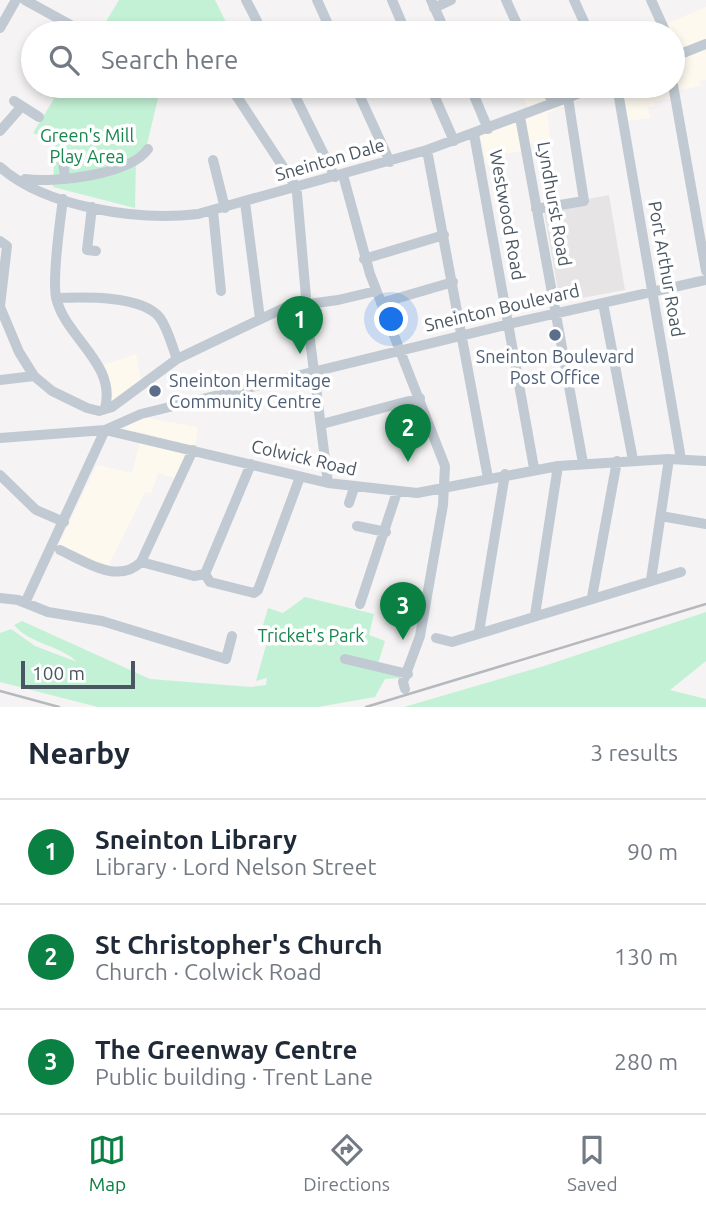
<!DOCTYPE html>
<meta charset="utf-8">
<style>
:root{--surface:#fff;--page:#f6f6f7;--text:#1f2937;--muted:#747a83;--line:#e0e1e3;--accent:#0b8043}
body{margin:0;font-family:Ubuntu,sans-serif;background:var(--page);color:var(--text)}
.scale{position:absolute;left:21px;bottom:18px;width:114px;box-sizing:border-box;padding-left:7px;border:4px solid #4a5661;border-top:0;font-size:19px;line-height:24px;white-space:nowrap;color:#4a5661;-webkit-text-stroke:5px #fff;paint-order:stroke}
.you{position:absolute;left:392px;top:320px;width:24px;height:24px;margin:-18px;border:5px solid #fff;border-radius:50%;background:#1a73e8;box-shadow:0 0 0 10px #1a73e833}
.badge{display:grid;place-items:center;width:46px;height:46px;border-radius:50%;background:var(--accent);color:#fff;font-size:23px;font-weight:700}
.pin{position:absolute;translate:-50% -58px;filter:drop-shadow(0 2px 4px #0008)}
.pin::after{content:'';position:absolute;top:37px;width:24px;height:21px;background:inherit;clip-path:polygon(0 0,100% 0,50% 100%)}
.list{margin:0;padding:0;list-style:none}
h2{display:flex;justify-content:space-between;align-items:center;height:91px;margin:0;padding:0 28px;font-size:30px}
h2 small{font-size:23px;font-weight:400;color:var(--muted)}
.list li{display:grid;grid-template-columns:46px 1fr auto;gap:21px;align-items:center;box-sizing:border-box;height:105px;padding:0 28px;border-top:2px solid var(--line)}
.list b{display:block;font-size:26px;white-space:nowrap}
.list p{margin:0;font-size:23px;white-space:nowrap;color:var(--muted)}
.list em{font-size:23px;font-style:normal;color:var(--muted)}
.icon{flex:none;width:38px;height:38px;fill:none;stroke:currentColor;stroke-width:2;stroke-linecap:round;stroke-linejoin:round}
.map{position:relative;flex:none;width:706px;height:707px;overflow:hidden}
.search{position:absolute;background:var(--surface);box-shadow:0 4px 10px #0003;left:21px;right:21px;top:21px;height:77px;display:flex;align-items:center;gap:18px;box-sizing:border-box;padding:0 24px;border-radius:38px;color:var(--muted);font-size:26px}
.sheet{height:406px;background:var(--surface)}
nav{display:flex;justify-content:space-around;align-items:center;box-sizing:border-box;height:98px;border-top:2px solid var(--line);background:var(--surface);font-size:19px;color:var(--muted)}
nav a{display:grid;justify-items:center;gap:4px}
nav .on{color:var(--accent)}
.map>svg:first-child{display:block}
.commercial{fill:#fdf9ef}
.education{fill:#e6e4e5}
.green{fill:#c3f1d5}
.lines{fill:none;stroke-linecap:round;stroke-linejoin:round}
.minor{stroke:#c1cad2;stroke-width:10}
.rail{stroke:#b5b8bd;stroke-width:2.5}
.service-dot{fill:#5c6f8a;stroke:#fff;stroke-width:2.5}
.labels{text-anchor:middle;stroke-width:7;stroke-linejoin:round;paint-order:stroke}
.park-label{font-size:18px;fill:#17864f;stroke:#fff}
.street-label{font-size:18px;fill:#4a5661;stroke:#fff}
.service-label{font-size:18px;fill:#4e5e75;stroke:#fff}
</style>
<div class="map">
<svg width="706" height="707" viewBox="0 0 706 707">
<rect width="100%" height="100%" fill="#f5f3f3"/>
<path class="commercial" d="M 706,7 L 706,80 L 700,81 L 701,86 L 673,91 L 673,98 L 654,101 L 655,106 L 648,107 L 650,118 L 627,121 L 620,86 L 673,86 L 673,33 L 644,33 Z
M 518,86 L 617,86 L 547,113 L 551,141 L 521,146 L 522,151 L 504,154 L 505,161 L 486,164 L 480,136 L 532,117 Z
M 136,354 L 141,381 L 110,405 L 103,365 Z
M 142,417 L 198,427 L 195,446 L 122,428 Z
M 140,442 L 190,453 L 178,479 L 158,473 L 151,494 L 145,492 L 107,568 L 58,546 L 97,465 L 132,473 Z"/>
<path class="education" d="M 609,195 L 625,290 L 560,302 L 544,212 L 589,204 L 588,199 Z"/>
<path class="green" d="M 119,0 L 215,0 L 228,26 L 212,33 L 99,33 Z
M 51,86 L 161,86 L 147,144 L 136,158 L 135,208 L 53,187 L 55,142 L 33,133 L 54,99 L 47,94 Z
M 305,597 L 374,614 L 369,635 L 385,641 L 376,670 L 400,674 L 400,678 L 385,679 L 375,697 L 318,707 L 98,707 L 0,682 L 0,633 L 11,629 L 35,646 L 77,662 C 60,645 29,644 14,625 L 22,621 L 150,679 L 251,687 L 266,685 L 267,678 L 256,681 L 269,635 L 261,632 L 268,608 L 283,613 Z
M 706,612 L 706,661 L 670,690 L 706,699 L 706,707 L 404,707 L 544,666 Z"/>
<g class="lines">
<path class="minor" d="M 25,0 L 85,33
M 246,0 L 263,33
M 317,0 L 332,33
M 392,0 L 406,33
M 431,0 L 446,33
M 506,0 L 521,33
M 574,0 L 589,33
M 651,0 L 666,33
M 434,8 L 451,0
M 0,28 L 16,0
M 673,57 L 706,44
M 673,85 L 706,271
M 230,86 L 293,182 L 297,193 L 309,332 L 328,483
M 290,86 L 335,177
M 355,86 L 390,162
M 430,86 L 454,141
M 470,86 L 488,129
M 545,86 L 553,103
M 617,86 L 681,459
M 473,92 L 486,86
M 14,101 L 39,117
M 520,117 L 583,463
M 0,131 L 22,106
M 474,134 L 534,468
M 427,150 L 488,478
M 63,160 L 65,179
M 213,160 L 225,208
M 0,167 C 46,208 139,221 198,214 L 427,150 L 599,86
M 343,175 L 370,274 L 445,466 L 443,505 L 420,636 L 403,682 L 405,689
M 25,179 C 55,183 130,175 148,149
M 63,199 C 60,222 52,276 56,297 C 64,337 117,363 105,408
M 245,202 L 260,319
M 92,207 L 87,250 L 96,251
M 536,209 L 584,201 L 568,98
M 213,211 L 221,291
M 0,241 L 7,246 L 0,306
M 364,259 L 444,235
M 56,298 C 83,297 143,295 160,318 C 168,329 172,346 177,359
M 381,303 L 453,282
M 603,303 L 633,460
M 0,307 L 19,352 L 34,376 L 52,391 L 87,408 L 99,411 L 112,407 L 177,359 L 286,307 L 338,300 L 376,291
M 0,380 L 34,376
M 322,424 L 420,398
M 105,430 L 141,414 L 509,324 L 706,280
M 0,438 L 105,430 L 328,483 L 417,493 L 558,466 L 669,459 L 706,461
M 0,475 L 36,510 L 64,522
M 349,503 L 354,488
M 661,516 L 706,524
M 357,526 L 386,532
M 60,550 C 84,561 118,585 141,562 L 193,450
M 141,562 L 194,576 L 205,574 L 210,582 L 254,593 L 258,590 L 300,477
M 205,574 L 251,464
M 651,580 L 669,459
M 592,597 L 617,461
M 0,598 L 18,600 L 48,612 L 102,621 L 226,659 L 232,636
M 25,603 L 105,430
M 360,604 L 397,492
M 535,615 L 558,466
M 479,632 L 505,474
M 436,638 L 452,642 L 681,572
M 345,659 L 408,674"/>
<path class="rail" d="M 0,691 L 59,707
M 366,707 L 706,604"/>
</g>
<g class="service-dot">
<circle cx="555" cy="335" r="7"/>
<circle cx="155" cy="391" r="7"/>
</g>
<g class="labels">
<g class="park-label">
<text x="87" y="142">Green's Mill<tspan x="87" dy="21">Play Area</tspan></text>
<text x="311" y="642">Tricket's Park</text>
</g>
<g class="street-label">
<text transform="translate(330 160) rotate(-16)" y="6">Sneinton Dale</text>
<text transform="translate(554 204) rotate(80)" y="6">Lyndhurst Road</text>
<text transform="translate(507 215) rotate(80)" y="6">Westwood Road</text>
<text transform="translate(666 269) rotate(80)" y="6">Port Arthur Road</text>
<text transform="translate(502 308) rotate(-13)" y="6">Sneinton Boulevard</text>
<text transform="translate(304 458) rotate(13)" y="6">Colwick Road</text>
</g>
<g class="service-label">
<text x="555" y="363">Sneinton Boulevard<tspan x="555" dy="21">Post Office</tspan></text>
<text x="169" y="387" text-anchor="start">Sneinton Hermitage<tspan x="169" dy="21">Community Centre</tspan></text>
</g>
</g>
</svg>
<div class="scale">100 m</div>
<div class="you"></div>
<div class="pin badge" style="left:300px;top:354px">1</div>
<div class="pin badge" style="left:408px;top:462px">2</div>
<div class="pin badge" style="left:403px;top:640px">3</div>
<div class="search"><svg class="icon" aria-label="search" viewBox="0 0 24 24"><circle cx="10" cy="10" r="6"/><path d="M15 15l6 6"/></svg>Search here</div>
</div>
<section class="sheet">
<h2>Nearby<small>3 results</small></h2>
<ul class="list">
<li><span class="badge">1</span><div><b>Sneinton Library</b><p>Library · Lord Nelson Street</p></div><em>90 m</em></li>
<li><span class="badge">2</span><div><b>St Christopher's Church</b><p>Church · Colwick Road</p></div><em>130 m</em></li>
<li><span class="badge">3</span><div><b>The Greenway Centre</b><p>Public building · Trent Lane</p></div><em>280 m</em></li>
</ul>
</section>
<nav>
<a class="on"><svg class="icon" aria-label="map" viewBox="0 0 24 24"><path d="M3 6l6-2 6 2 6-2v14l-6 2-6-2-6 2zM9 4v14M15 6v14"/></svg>Map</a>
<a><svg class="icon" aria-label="directions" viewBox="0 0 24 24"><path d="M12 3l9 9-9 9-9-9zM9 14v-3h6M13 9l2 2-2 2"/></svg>Directions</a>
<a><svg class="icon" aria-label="saved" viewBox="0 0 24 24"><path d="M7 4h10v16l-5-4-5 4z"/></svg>Saved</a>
</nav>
